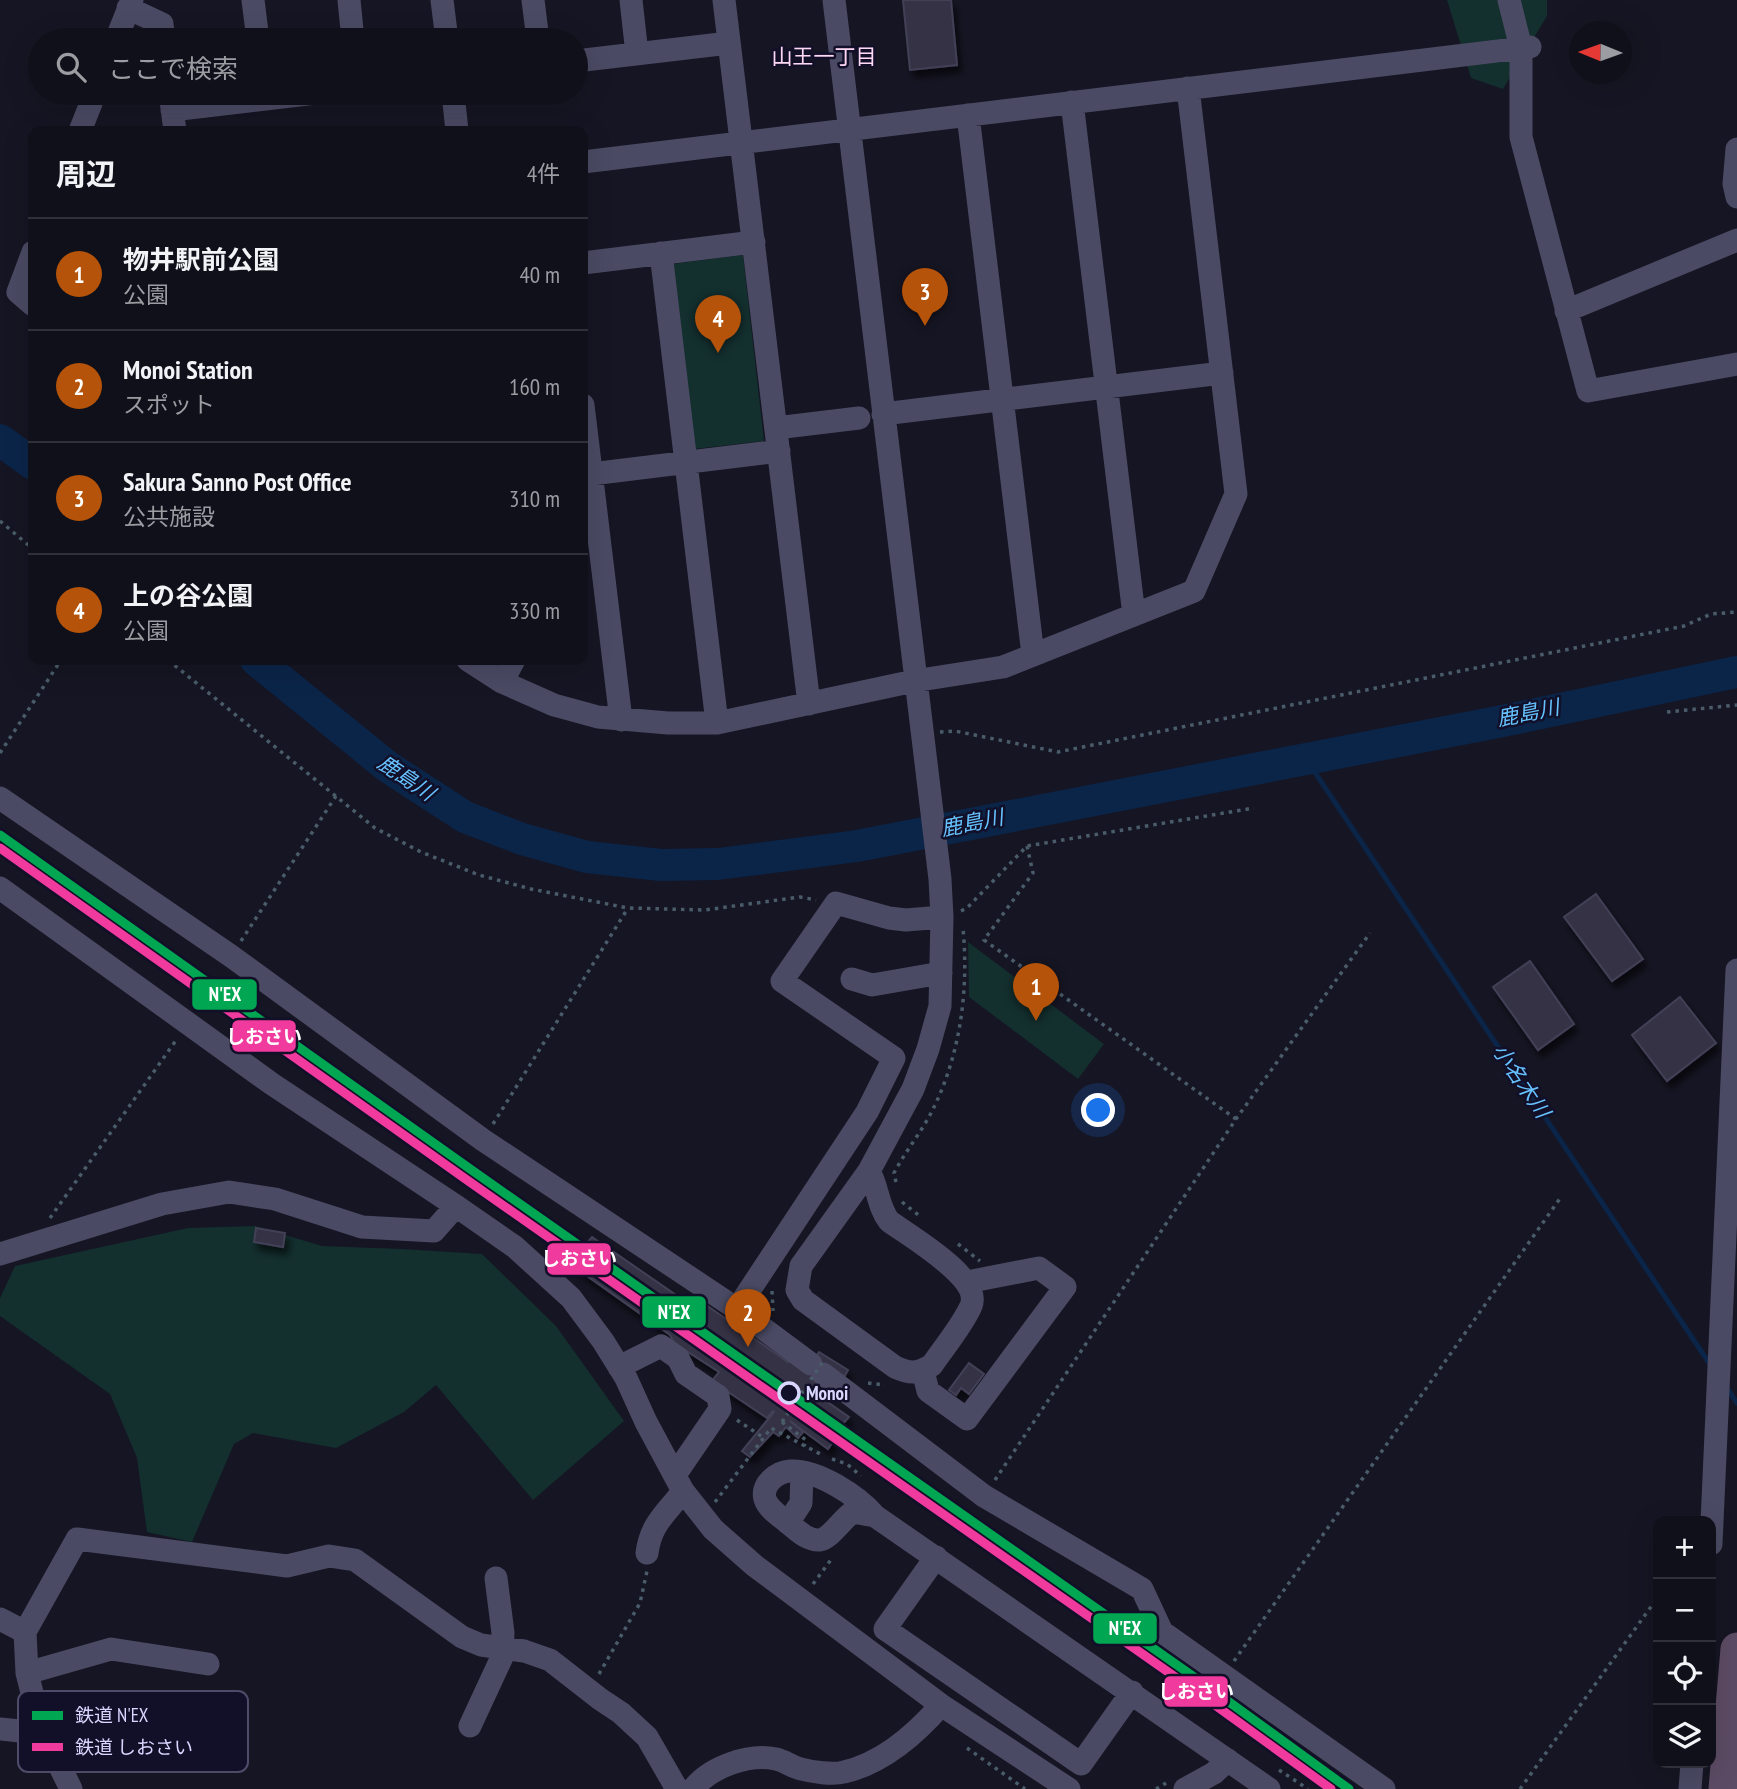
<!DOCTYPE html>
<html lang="ja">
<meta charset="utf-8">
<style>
:root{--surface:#10101a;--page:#1e1e27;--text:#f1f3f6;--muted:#9c9da2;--line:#303039;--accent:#b45309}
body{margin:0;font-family:"PT Sans Narrow","Noto Sans JP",sans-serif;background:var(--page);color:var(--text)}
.controls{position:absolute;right:21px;bottom:21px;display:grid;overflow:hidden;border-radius:14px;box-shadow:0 7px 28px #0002}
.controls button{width:63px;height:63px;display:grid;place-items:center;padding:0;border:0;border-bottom:2px solid var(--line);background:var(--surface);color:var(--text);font:35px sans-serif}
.compass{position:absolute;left:1569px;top:21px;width:63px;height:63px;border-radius:50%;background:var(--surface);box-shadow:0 7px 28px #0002;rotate:271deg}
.you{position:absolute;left:1099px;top:1111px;width:24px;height:24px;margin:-18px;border:5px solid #fff;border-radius:50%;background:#1a73e8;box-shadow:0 0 0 10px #1a73e833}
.badge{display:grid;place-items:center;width:46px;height:46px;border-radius:50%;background:var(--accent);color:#fff;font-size:23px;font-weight:700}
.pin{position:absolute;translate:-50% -58px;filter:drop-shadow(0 2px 4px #0008)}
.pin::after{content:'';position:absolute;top:37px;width:24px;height:21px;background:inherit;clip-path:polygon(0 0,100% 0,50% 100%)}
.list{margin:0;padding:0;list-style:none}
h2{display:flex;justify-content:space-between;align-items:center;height:91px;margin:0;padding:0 28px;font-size:30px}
h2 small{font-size:23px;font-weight:400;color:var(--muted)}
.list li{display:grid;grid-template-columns:46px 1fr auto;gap:21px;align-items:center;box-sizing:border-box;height:112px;padding:0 28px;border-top:2px solid var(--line)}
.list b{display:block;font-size:26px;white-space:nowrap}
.list p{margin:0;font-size:23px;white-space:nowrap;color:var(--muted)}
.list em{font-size:23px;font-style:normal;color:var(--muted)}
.icon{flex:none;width:38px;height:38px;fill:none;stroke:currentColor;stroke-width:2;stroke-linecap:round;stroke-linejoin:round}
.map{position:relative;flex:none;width:1737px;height:1789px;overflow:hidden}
.search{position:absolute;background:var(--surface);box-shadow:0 7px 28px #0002;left:28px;top:28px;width:560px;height:77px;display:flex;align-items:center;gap:18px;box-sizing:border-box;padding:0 24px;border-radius:38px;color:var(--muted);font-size:26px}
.panel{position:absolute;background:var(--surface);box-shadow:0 7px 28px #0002;left:28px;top:126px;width:560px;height:539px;border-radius:14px}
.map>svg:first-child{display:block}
.green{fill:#132f2e}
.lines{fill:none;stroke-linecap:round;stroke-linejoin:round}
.stream{stroke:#0b2549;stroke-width:5}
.river{stroke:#0b2549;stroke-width:32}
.building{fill:#343345;stroke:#434057;stroke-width:2;filter:url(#shadow)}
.path{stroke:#4a5c6a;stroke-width:3.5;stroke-dasharray:3.5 5;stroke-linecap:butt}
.minor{stroke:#4a4a64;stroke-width:23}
.highway{stroke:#5c4b64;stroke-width:33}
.path-bridge{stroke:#4a5c6a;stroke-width:3.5;stroke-dasharray:3.5 5;stroke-linecap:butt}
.rail-1-casing{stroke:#120f29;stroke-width:14}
.rail-2-casing{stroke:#120f29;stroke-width:14}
.rail-1{stroke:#00a651;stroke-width:9}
.rail-2{stroke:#f13a9d;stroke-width:9}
.stop-dot{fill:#120f29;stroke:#d9d7ff;stroke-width:3.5}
.labels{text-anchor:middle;stroke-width:5;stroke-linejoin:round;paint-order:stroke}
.stop-label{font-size:19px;font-weight:bold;fill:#d9d7ff;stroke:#120f29;text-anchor:start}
.neighbourhood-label{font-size:21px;fill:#ffd9f4;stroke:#120f29}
.water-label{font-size:21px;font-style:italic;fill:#65c2ff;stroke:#120f29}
.key{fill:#120f29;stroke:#4e4b69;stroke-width:2}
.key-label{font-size:19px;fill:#d9d7ff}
.line-badge{stroke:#120f29;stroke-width:2.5}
.badge-label{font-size:19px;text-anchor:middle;font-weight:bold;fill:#fff}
</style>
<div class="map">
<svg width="1737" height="1789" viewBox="0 0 1737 1789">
<defs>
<filter id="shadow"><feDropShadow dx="4" dy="7" stdDeviation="3.5" flood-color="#0009"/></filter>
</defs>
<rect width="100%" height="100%" fill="#161523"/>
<path class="green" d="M 1447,0 L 1547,0 L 1547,16 L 1503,89 L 1471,78 Z
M 743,255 L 764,441 L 694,449 L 672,264 Z
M 968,942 L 1104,1044 L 1078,1079 L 969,997 Z
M 255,1226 L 322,1246 L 402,1249 L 482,1254 L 556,1326 L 624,1421 L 533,1500 L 436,1385 L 404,1412 L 336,1448 L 253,1433 L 234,1444 L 192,1542 L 147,1532 L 137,1458 L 110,1394 L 0,1316 L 0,1298 L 15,1266 L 188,1228 Z"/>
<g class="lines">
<path class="stream" d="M 1306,759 L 1711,1366
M 1727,1388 L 1737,1403"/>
<path class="river" d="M 0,440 L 33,464
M 256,660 L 388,767 L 465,817 L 522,839 L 587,857 L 661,865 L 718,864 L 857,846 L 1513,719 L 1737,672"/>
</g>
<path class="building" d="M 903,0 L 951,0 L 957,65 L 910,70 Z
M 1596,894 L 1643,959 L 1612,981 L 1564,917 Z
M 1530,961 L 1574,1024 L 1538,1050 L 1493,987 Z
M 1680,997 L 1716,1043 L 1667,1081 L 1632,1035 Z
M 256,1228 L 285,1233 L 283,1247 L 254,1242 Z
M 592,1237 L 692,1306 L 706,1305 L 788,1362 L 791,1357 L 807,1369 L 819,1352 L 848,1370 L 844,1377 L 829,1368 L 814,1387 L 818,1390 L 816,1394 L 849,1417 L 841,1426 L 810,1404 L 802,1416 L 834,1440 L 828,1449 L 790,1421 L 803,1432 L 798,1438 L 786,1427 L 779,1436 L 773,1432 L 750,1457 L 742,1451 L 774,1412 L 773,1411 L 767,1418 L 712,1381 L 719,1372 L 674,1343 L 670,1335 L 573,1266 L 579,1258 L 726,1363 L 735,1350 L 586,1244 Z
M 969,1363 L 984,1374 L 969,1394 L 961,1388 L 956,1395 L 949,1390 Z"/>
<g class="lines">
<path class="path" d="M 0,521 L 33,549
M 168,660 L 375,828 L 421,852 L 479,875 L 531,889 L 628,908 L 705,910 L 800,897 L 816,900
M 1667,712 L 1737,705
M 940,732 L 955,731 L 1058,752 L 1684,626 L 1711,614 L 1737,612
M 0,753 L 61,660
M 1027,846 L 1033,873 L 984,940 L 1236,1119
M 961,911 L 967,908 L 1027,846 L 1254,808
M 241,941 L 336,796
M 493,1124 L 628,908
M 896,1182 L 894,1173 C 905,1152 920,1134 931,1113 C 960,1057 969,991 963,929
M 902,1202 L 921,1217
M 50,1218 L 177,1039
M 958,1244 L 980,1261
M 772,1291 L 773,1311
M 868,1383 L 885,1385
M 793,1398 L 796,1401
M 737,1420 L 764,1438
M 782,1422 L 806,1440 L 804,1446
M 832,1459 L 847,1464 L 861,1476
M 995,1480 L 1236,1119 L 1370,933
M 715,1502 L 771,1428 L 824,1456
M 813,1584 L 833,1557
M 1234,1661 L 1561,1197
M 599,1674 L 640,1603 L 647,1571
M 967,1748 L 1025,1789
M 1279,1770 L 1308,1789
M 1156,1789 L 1166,1783
M 1520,1789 L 1658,1597"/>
<path class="minor" d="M 253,0 L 258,40
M 349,0 L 353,40
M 442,0 L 447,40
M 533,0 L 538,40
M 631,0 L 637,54
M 724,0 L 809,704
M 834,0 L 940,879 L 942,917 L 940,1006 L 928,1049 L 913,1089 L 869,1171
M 1509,0 L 1521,48 L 1521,137 L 1588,391 L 1737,364
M 128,8 L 162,24 L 164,40
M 116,40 L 132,0
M 576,61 L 729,43
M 170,93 L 175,131
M 453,93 L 457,131
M 1072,102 L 1134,615
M 172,110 L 316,93
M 968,115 L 1033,655
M 80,131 L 95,93
M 1737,149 L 1734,184 L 1737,197
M 583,162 L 1530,47
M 33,252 L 18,292 L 33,305
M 661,253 L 717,723
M 583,263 L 754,242
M 1566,311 L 1737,240
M 583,405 L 621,720
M 883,414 L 1222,373
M 776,428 L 859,418
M 583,475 L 779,451
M 468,660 L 502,682 L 554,705 L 598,717 L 668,723 L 717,723 L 914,681 L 1003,667 L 1194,591 L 1236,494 L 1188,88
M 502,682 L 514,660
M 0,798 L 231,956 L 483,1140 L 737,1309 L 811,1364
M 0,888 L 272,1084 L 456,1206 L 515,1247 L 571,1298 L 603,1341 L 626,1378 L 646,1422 L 683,1491 L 713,1529 L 755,1566 L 941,1705 L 1069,1789
M 852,979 L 872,985 L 941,973
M 869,1171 C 878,1187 878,1207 889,1221 C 909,1236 983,1278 971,1306 C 962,1326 945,1346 932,1365 C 918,1374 910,1374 895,1367 L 803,1300 L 797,1290 L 801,1266 Z
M 0,1254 L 162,1204 L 229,1192 L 275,1199 L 362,1227 L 434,1231 L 456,1206
M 737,1309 L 867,1112 L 894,1058 L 782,981 L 836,903 L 889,918 L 906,920 L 942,917
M 619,1367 L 661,1346 L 678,1358 L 686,1374 L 718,1396 L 720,1409 L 675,1475
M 923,1371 L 928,1391 L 967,1419 L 1065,1287 L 1039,1268 L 967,1282
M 823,1374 L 984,1496 L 1142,1589 L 1162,1632 L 1384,1789
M 875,1516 L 853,1512 C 842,1519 831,1538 820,1540 C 807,1541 797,1530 787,1522 C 780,1516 768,1509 765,1499 C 761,1484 777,1472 790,1471 C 817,1469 858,1496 875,1516 L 1269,1789
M 788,1523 L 801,1503 L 802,1472
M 1711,1544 L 1737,970
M 647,1553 C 651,1523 666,1514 683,1491
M 936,1557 L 885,1629 L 1081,1764 L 1132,1692
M 0,1619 L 25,1632
M 27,1673 L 111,1649 L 208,1664
M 470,1726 L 502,1657 L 503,1633 L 496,1578
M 0,1729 L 20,1731 L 41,1728
M 71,1789 L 41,1728 L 27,1673 L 25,1632 L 77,1539 L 287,1566 L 329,1556 L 355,1560 L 462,1637 L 481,1645 L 524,1651 L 550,1660 L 600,1699 L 621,1713 L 647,1737 L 677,1789
M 693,1789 C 710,1767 749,1753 776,1759 C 785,1761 792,1767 801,1769 C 812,1772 833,1775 844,1772 C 883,1763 915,1735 941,1705
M 1185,1789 L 1214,1773 L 1228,1760
M 1690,1789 L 1692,1763"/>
<path class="highway" d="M 1725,1789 L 1737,1649"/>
<path class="path-bridge" d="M 782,1422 L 822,1363"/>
<g class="rail-1-casing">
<path id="rail-1" d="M 0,835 L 473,1171 L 1214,1691 L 1349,1789"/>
</g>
<g class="rail-2-casing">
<path id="rail-2" d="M 0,848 L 467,1180 L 1208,1700 L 1331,1789"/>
</g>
<use href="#rail-1" class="rail-1"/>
<use href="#rail-2" class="rail-2"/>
</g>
<circle class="stop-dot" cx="789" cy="1393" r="10"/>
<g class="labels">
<g class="stop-label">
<text x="806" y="1400">Monoi</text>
</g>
<g class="neighbourhood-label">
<text x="824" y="64">山王一丁目</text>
</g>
<g class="water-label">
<text transform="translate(1528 713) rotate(-11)" y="7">鹿島川</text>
<text transform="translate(406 778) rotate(34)" y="7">鹿島川</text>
<text transform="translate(972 823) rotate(-11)" y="7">鹿島川</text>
<text transform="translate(1521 1081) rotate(56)" y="7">小名木川</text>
</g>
</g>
<rect x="18" y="1691" width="230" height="81" rx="10" class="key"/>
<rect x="32" y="1711" width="31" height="9" fill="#00a651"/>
<rect x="32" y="1743" width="31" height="8" fill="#f13a9d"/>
<g class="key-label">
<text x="75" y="1722">鉄道 N'EX</text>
<text x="75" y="1754">鉄道 しおさい</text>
</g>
<g class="line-badge">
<rect x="191" y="978" width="67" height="33" rx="7" fill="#00a651"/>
<rect x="231" y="1019" width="66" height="34" rx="7" fill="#f13a9d"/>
<rect x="546" y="1242" width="66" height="34" rx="7" fill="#f13a9d"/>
<rect x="641" y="1295" width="66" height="34" rx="7" fill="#00a651"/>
<rect x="1092" y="1612" width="66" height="33" rx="7" fill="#00a651"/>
<rect x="1163" y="1675" width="66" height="33" rx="7" fill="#f13a9d"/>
</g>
<g class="badge-label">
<text x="225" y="1001">N'EX</text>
<text x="264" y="1043">しおさい</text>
<text x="579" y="1265">しおさい</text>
<text x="674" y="1319">N'EX</text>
<text x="1125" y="1635">N'EX</text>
<text x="1196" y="1698">しおさい</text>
</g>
</svg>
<div class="controls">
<button>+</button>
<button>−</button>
<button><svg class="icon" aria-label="locate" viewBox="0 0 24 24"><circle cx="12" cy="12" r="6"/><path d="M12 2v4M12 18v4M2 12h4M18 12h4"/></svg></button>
<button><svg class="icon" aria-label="layers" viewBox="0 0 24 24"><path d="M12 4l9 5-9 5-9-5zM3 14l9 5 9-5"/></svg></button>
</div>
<svg class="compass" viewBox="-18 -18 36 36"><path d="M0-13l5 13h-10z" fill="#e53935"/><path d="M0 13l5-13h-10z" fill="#9c9da2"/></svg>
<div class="you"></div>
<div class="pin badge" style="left:1036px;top:1021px">1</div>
<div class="pin badge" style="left:748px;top:1347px">2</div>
<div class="pin badge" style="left:925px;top:326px">3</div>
<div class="pin badge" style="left:718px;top:353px">4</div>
<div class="search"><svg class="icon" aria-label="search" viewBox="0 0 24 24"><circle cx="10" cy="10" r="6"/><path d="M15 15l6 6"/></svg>ここで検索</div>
<section class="panel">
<h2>周辺<small>4件</small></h2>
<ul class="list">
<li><span class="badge">1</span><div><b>物井駅前公園</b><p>公園</p></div><em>40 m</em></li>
<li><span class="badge">2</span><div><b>Monoi Station</b><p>スポット</p></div><em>160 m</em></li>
<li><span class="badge">3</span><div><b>Sakura Sanno Post Office</b><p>公共施設</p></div><em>310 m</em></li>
<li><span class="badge">4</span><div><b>上の谷公園</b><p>公園</p></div><em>330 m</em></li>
</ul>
</section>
</div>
